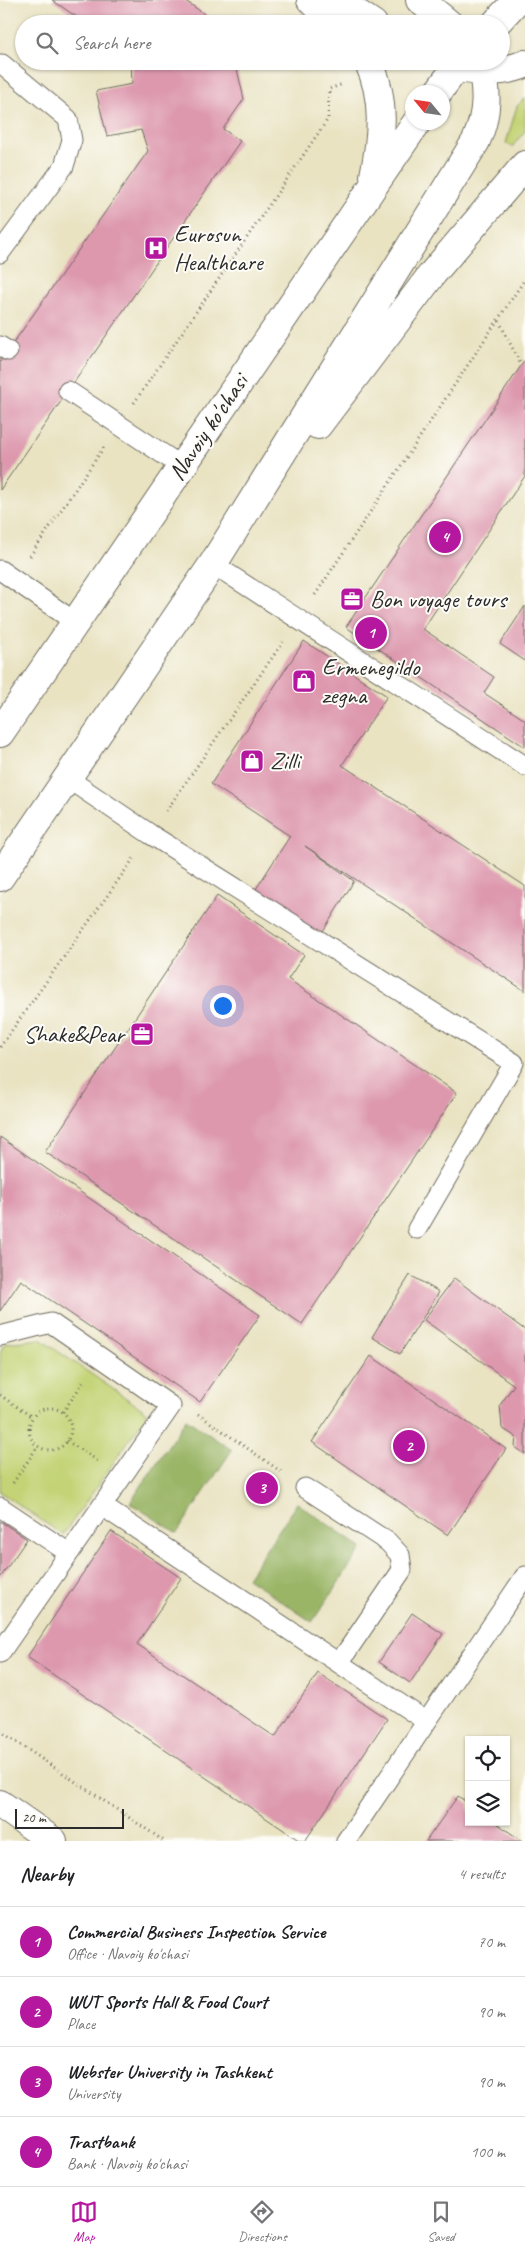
<!DOCTYPE html>
<meta charset="utf-8">
<style>
:root{--surface:#fff;--page:#f2f2f2;--text:#202124;--muted:#757577;--line:#e0e0e0;--accent:#b5179e}
body{margin:0;font-family:Caveat,sans-serif;background:var(--page);color:var(--text)}
.controls{position:absolute;right:15px;bottom:15px;display:grid;overflow:hidden;border-radius:0px;box-shadow:0 1px 4px #0004}
.controls button{width:45px;height:45px;display:grid;place-items:center;padding:0;border:0;border-bottom:1px solid var(--line);background:var(--surface);color:var(--text);font:25px sans-serif}
.compass{position:absolute;left:405px;top:85px;width:45px;height:45px;border-radius:50%;background:var(--surface);box-shadow:0 1px 4px #0004;rotate:299deg}
.scale{position:absolute;left:15px;bottom:12px;width:109px;box-sizing:border-box;padding-left:5px;border:2px solid #2b2b2b;border-top:0;font-size:14px;line-height:18px;white-space:nowrap;color:#2b2b2b;-webkit-text-stroke:4px #fdfcf7;paint-order:stroke}
.you{position:absolute;left:222px;top:1005px;width:18px;height:18px;margin:-12px;border:4px solid #fff;border-radius:50%;background:#1a73e8;box-shadow:0 0 0 8px #1a73e833}
.badge{display:grid;place-items:center;width:32px;height:32px;border-radius:50%;background:var(--accent);color:#fff;font-size:16px;font-weight:700}
.pin{position:absolute;translate:-50% -50%;border:2px solid #fff;box-shadow:0 1px 5px #0006}
.list{margin:0;padding:0;list-style:none}
h2{display:flex;justify-content:space-between;align-items:center;height:65px;margin:0;padding:0 20px;font-size:21px}
h2 small{font-size:16px;font-weight:400;color:var(--muted)}
.list li{display:grid;grid-template-columns:32px 1fr auto;gap:15px;align-items:center;box-sizing:border-box;height:70px;padding:0 20px;border-top:1px solid var(--line)}
.list b{display:block;font-size:19px;white-space:nowrap}
.list p{margin:0;font-size:16px;white-space:nowrap;color:var(--muted)}
.list em{font-size:16px;font-style:normal;color:var(--muted)}
.icon{flex:none;width:28px;height:28px;fill:none;stroke:currentColor;stroke-width:2;stroke-linecap:round;stroke-linejoin:round}
.map{position:relative;flex:none;width:525px;height:1841px;overflow:hidden}
.search{position:absolute;background:var(--surface);box-shadow:0 1px 4px #0004;left:15px;right:15px;top:15px;height:55px;display:flex;align-items:center;gap:12px;box-sizing:border-box;padding:0 18px;border-radius:28px;color:var(--muted);font-size:19px}
.sheet{height:345px;background:var(--surface)}
nav{display:flex;justify-content:space-around;align-items:center;box-sizing:border-box;height:70px;border-top:1px solid var(--line);background:var(--surface);font-size:14px;color:var(--muted)}
nav a{display:grid;justify-items:center;gap:2px}
nav .on{color:var(--accent)}
.map>svg:first-child{display:block}
.green{fill:#c3d375;stroke:#777f50}
.forest{fill:#9ab566;stroke:#627048}
.building{fill:#dd98ae}
.lines{fill:none;stroke-linecap:round;stroke-linejoin:round}
.lane-casing{stroke:#6e6b60;stroke-width:21}
.street-casing{stroke:#6e6b60;stroke-width:30}
.secondary-casing{stroke:#6e6b60;stroke-width:30}
.primary-casing{stroke:#6e6b60;stroke-width:30}
.path{stroke:#6e6b60;stroke-width:3;stroke-dasharray:1 4;stroke-linecap:butt}
.lane{stroke:#fff;stroke-width:19}
.street{stroke:#fff;stroke-width:28}
.secondary{stroke:#fff;stroke-width:28}
.primary{stroke:#fff;stroke-width:28}
.labels{text-anchor:middle;stroke-width:4;stroke-linejoin:round;paint-order:stroke}
.poi-label{font-size:24px;fill:#2b2b2b;stroke:#fdfcf7;text-anchor:start}
.street-label{font-size:24px;fill:#2b2b2b;stroke:#fdfcf7}
</style>
<div class="map">
<svg width="525" height="1841" viewBox="0 0 525 1841">
<rect width="100%" height="100%" fill="#fdfcf7"/>
<filter id="ink" filterUnits="userSpaceOnUse"><feTurbulence type="fractalNoise" baseFrequency=".02" numOctaves="2"/><feDisplacementMap in="SourceGraphic" scale="10" xChannelSelector="R" yChannelSelector="G"/><feConvolveMatrix kernelMatrix="1 2 1 2 8 2 1 2 1" color-interpolation-filters="sRGB"/></filter>
<filter id="wash" filterUnits="userSpaceOnUse"><feTurbulence type="fractalNoise" baseFrequency=".0096" numOctaves="4" result="noise"/><feDisplacementMap in="SourceGraphic" scale="20" xChannelSelector="R" yChannelSelector="G"/><feGaussianBlur stdDeviation="1.12" result="paint"/><feColorMatrix in="noise" values="0 0 0 0 0 0 0 0 0 0 0 0 0 0 0 0 0 1.4 0 .05"/><feComposite in="paint" operator="in"/></filter>
<g filter="url(#wash)">
<rect width="100%" height="100%" fill="#e9e3c2"/>
<path class="green" d="M 525,98 L 525,131 L 512,147 L 506,143 L 517,106 Z
M 40,1339 L 148,1413 L 63,1535 L 0,1492 L 0,1353 L 6,1343 Z"/>
<path class="forest" d="M 186,1419 L 232,1450 L 177,1533 L 130,1503 Z
M 297,1503 L 362,1548 L 312,1622 L 247,1578 Z"/>
<g id="blocks">
<path class="building" d="M 52,0 L 184,0 L 219,24 L 87,24 Z
M 131,61 L 231,61 L 236,65 L 244,99 L 223,129 L 240,141 L 0,490 L 0,362 L 148,151 L 141,130 L 107,136 L 96,91 L 132,84 Z
M 525,360 L 525,476 L 423,629 L 494,677 L 484,693 L 525,720 L 525,747 L 346,627 Z
M 525,606 L 525,661 L 500,644 Z
M 304,641 L 387,696 L 342,765 L 525,886 L 525,991 L 305,846 L 354,881 L 320,936 L 254,892 L 290,836 L 211,784 Z
M 217,896 L 304,955 L 288,979 L 457,1093 L 302,1324 L 45,1152 Z
M 0,1137 L 260,1315 L 200,1402 L 21,1280 L 0,1311 Z
M 410,1275 L 439,1292 L 400,1354 L 372,1337 Z
M 454,1278 L 525,1330 L 525,1454 L 515,1447 L 516,1437 L 502,1428 L 500,1405 L 514,1385 L 424,1320 Z
M 371,1356 L 506,1449 L 448,1535 L 312,1442 Z
M 0,1521 L 27,1539 L 0,1578 Z
M 111,1531 L 181,1578 L 137,1644 L 275,1737 L 318,1673 L 387,1719 L 305,1841 L 300,1841 L 27,1657 Z
M 412,1613 L 443,1634 L 410,1683 L 379,1662 Z
M 458,1796 L 469,1804 L 469,1822 L 495,1822 L 522,1841 L 426,1841 Z"/>
</g>
</g>
<g filter="url(#ink)">
<use href="#blocks" fill-opacity="0" stroke="#6e6b60" stroke-width="1"/>
<g class="lines">
<g class="lane-casing">
<path id="lane" d="M 0,253 L 64,166 L 72,140 L 68,119 L 2,64
M 0,346 L 8,351
M 68,391 L 181,466
M 213,564 L 525,766
M 0,570 L 75,622
M 67,778 L 150,834 L 514,1063 L 417,1229
M 0,1336 L 51,1323 L 171,1406 L 0,1653
M 305,1488 L 388,1542 L 400,1555 L 402,1570 L 339,1663
M 102,1506 L 426,1721
M 0,1507 L 69,1553
M 346,1841 L 525,1576"/>
</g>
<g class="street-casing">
<path id="street" d="M 0,1804 L 53,1841"/>
</g>
<g class="secondary-casing">
<path id="secondary" d="M 337,0 L 373,24
M 420,0 L 449,24"/>
</g>
<g class="primary-casing">
<path id="primary" d="M 311,0 L 335,24
M 495,24 L 517,0
M 368,61 C 386,98 382,137 374,176
M 455,68 C 478,71 502,74 525,64
M 438,92 L 461,61
M 318,425 L 433,273 L 525,165
M 0,733 L 417,122
M 0,877 L 213,564 L 476,141 C 488,114 488,89 480,61"/>
</g>
<path class="path" d="M 499,321 L 521,365
M 134,403 L 328,119 L 329,89 L 343,84
M 30,556 L 104,447
M 315,595 L 525,279
M 166,811 L 283,642
M 0,1047 L 134,858
M 0,1395 L 32,1417
M29 1429a21 21 0 1 1 42 0a21 21 0 1 1-42 0Z
M 63,1412 L 84,1381
M 198,1414 L 283,1473
M 67,1441 L 98,1461
M 13,1483 L 38,1446
M 0,1731 L 164,1841"/>
<use href="#lane" class="lane"/>
<use href="#street" class="street"/>
<use href="#secondary" class="secondary"/>
<use href="#primary" class="primary"/>
</g>
</g>
<defs>
<g id="hospital-square" transform="scale(1.25)"><rect x="-9" y="-9" width="18" height="18" rx="4" fill="#b5179e" stroke="#fdfcf7"/><path d="M-5-5h3v3.5h4V-5h3V5h-3V1.5h-4V5h-3Z" fill="#fff"/></g>
<g id="office-square" transform="scale(1.25)"><rect x="-9" y="-9" width="18" height="18" rx="4" fill="#b5179e" stroke="#fdfcf7"/><path d="M-6-3h4V-5.5h4V-3h4V5H-6ZM-1-4.5V-3h2v-1.5ZM-6 0V1H6V0Z" fill="#fff"/></g>
<g id="shop-square" transform="scale(1.25)"><rect x="-9" y="-9" width="18" height="18" rx="4" fill="#b5179e" stroke="#fdfcf7"/><path d="M-5-2.5h2.3a2.7 3.5 0 0 1 5.4 0H5L5.5 6h-11ZM-1.5-2.5h3a1.5 2.3 0 0 0-3 0Z" fill="#fff"/></g>
</defs>
<g fill-rule="evenodd">
<use href="#hospital-square" x="156" y="248"/>
<use href="#office-square" x="352" y="599"/>
<use href="#shop-square" x="304" y="681"/>
<use href="#shop-square" x="252" y="761"/>
<use href="#office-square" x="142" y="1034"/>
</g>
<g class="labels">
<g class="poi-label">
<text x="174" y="242">Eurosun<tspan x="174" dy="28">Healthcare</tspan></text>
<text x="370" y="607">Bon voyage tours</text>
<text x="322" y="675">Ermenegildo<tspan x="322" dy="28">zegna</tspan></text>
<text x="270" y="769">Zilli</text>
<text x="124" y="1042" text-anchor="end">Shake&amp;Pear</text>
</g>
<g class="street-label">
<text transform="translate(208 427) rotate(-56)" y="8">Navoiy ko'chasi</text>
</g>
</g>
</svg>
<div class="controls">
<button><svg class="icon" aria-label="locate" viewBox="0 0 24 24"><circle cx="12" cy="12" r="6"/><path d="M12 2v4M12 18v4M2 12h4M18 12h4"/></svg></button>
<button><svg class="icon" aria-label="layers" viewBox="0 0 24 24"><path d="M12 4l9 5-9 5-9-5zM3 14l9 5 9-5"/></svg></button>
</div>
<svg class="compass" viewBox="-18 -18 36 36"><path d="M0-13l5 13h-10z" fill="#e53935"/><path d="M0 13l5-13h-10z" fill="#757577"/></svg>
<div class="scale">20 m</div>
<div class="you"></div>
<div class="pin badge" style="left:371px;top:633px">1</div>
<div class="pin badge" style="left:409px;top:1446px">2</div>
<div class="pin badge" style="left:262px;top:1488px">3</div>
<div class="pin badge" style="left:445px;top:537px">4</div>
<div class="search"><svg class="icon" aria-label="search" viewBox="0 0 24 24"><circle cx="10" cy="10" r="6"/><path d="M15 15l6 6"/></svg>Search here</div>
</div>
<section class="sheet">
<h2>Nearby<small>4 results</small></h2>
<ul class="list">
<li><span class="badge">1</span><div><b>Commercial Business Inspection Service</b><p>Office · Navoiy ko'chasi</p></div><em>70 m</em></li>
<li><span class="badge">2</span><div><b>WUT Sports Hall &amp; Food Court</b><p>Place</p></div><em>90 m</em></li>
<li><span class="badge">3</span><div><b>Webster University in Tashkent</b><p>University</p></div><em>90 m</em></li>
<li><span class="badge">4</span><div><b>Trastbank</b><p>Bank · Navoiy ko'chasi</p></div><em>100 m</em></li>
</ul>
</section>
<nav>
<a class="on"><svg class="icon" aria-label="map" viewBox="0 0 24 24"><path d="M3 6l6-2 6 2 6-2v14l-6 2-6-2-6 2zM9 4v14M15 6v14"/></svg>Map</a>
<a><svg class="icon" aria-label="directions" viewBox="0 0 24 24"><path d="M12 3l9 9-9 9-9-9zM9 14v-3h6M13 9l2 2-2 2"/></svg>Directions</a>
<a><svg class="icon" aria-label="saved" viewBox="0 0 24 24"><path d="M7 4h10v16l-5-4-5 4z"/></svg>Saved</a>
</nav>
